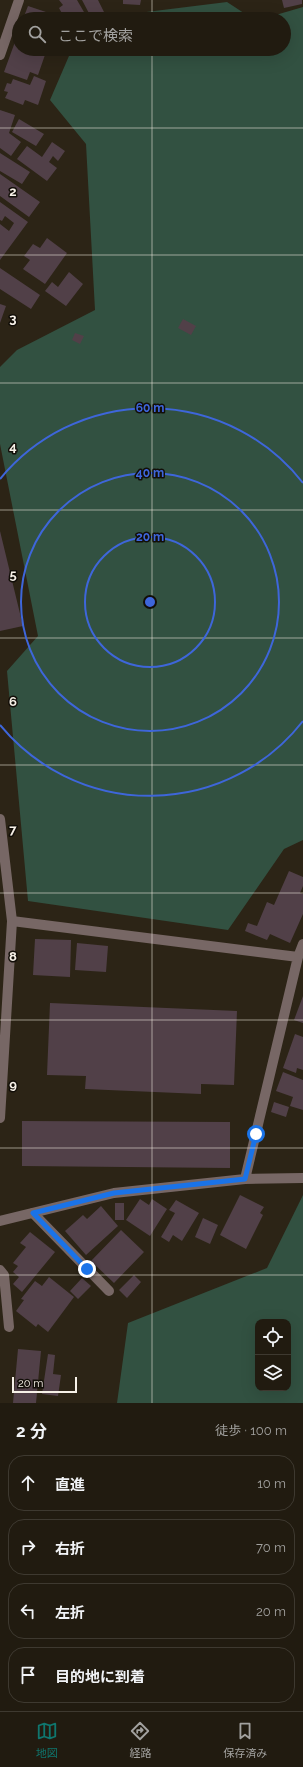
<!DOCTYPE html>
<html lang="ja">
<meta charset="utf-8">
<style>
:root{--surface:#211b10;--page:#292419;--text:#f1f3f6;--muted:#a2a19f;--line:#3e3930;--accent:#0f766e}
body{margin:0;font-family:Raleway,"Noto Sans JP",sans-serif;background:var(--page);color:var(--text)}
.controls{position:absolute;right:12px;bottom:12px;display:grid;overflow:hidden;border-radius:8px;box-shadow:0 4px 16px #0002}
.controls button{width:36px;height:36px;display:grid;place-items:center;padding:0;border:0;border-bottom:1px solid var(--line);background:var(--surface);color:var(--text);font:20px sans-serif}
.scale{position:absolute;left:12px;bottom:10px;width:65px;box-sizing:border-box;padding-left:4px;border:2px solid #f7f1e8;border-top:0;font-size:11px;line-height:14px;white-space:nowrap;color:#f7f1e8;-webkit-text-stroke:3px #120e08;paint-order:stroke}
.stop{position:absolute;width:12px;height:12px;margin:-9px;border:3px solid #1a73e8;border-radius:50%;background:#fff}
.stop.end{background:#1a73e8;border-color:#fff;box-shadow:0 1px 4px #0008}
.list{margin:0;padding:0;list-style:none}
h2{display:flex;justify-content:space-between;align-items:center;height:52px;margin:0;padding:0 16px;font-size:17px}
h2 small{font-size:13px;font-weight:400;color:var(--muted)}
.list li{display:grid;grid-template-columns:26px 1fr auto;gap:12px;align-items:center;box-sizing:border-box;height:56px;margin:0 8px 8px;padding:0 8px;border:1px solid var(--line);border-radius:16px}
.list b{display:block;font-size:15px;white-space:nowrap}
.list em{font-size:13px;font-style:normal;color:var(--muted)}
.icon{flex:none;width:22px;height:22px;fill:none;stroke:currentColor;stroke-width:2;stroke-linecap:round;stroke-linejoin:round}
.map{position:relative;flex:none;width:303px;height:1403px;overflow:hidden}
.search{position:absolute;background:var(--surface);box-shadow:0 4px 16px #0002;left:12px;right:12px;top:12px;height:44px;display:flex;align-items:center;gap:10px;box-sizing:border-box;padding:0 14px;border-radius:22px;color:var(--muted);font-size:15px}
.sheet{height:308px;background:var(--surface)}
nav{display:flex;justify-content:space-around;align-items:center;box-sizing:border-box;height:56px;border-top:1px solid var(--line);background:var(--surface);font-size:11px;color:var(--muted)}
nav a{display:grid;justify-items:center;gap:2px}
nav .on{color:var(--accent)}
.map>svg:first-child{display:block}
.forest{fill:#325141;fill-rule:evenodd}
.building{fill:#514048}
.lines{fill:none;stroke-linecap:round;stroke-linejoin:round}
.lane{stroke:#776765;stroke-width:10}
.street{stroke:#776765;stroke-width:10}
.route{stroke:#1a73e8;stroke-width:5}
.grid{fill:none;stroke:#f7f1e8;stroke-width:1;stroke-opacity:0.55}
.ring{fill:none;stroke:#3e66da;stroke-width:2}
.grid-label{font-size:13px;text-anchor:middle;font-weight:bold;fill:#f7f1e8;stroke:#120e08;stroke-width:3;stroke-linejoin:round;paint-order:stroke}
.centre{fill:#3e66da;stroke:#120e08;stroke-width:2}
.ring-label{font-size:12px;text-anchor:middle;font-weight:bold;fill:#3e66da;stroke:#120e08;stroke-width:3;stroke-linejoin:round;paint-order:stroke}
</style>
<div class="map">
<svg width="303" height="1403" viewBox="0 0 303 1403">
<rect width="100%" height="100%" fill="#2c2416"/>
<path class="forest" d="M 227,2 L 253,19 L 109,19 L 114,16 Z
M 303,7 L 303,840 L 284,849 L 228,930 L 28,901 L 7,671 L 38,636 L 0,444 L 0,367 L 17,350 L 95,310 L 86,144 L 50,100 L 72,49 L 284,49 L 284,19 L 262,19 Z
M 303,1195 L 303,1403 L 117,1403 L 128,1323 L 267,1268 ZM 258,1322 L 288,1322 L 288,1388 L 258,1388 Z"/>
<path class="building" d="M 59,0 L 77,0 L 88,19 L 65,19 L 59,8 L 63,5 Z
M 82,0 L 98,0 L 104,12 L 92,19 Z
M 123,0 L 141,0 L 140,5 L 123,4 Z
M 282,0 L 302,0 L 302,4 L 284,8 Z
M 28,6 L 55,15 L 53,19 L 23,19 Z
M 19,31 L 19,49 L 57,49 L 55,56 L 46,52 L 38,75 L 30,72 L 27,80 L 4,72 Z
M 34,76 L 46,81 L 38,105 L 25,100 L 23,105 L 5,98 L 8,92 L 4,91 L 7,83 L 11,84 L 13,79 L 30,85 Z
M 0,110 L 15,115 L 9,133 L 21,142 L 11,156 L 0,148 Z
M 19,119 L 44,134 L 36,146 L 12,132 Z
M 52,142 L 65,151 L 58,161 L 53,156 L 49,162 L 57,168 L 47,181 L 17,159 L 27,146 L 42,157 Z
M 0,153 L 30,172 L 22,184 L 0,171 Z
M 0,174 L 40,202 L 29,217 L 0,196 Z
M 0,202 L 28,222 L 0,260 L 0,224 L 9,231 L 14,223 L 5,216 L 2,221 L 0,220 Z
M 47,238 L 67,253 L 45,284 L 23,269 L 30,260 L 24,256 L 33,244 L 40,248 Z
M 0,268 L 40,295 L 31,309 L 0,289 Z
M 69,272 L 83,284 L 66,306 L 45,291 L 52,282 L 58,287 Z
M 0,304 L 6,306 L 0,323 Z
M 183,319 L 196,326 L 191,335 L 178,328 Z
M 75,333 L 84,336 L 80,344 L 72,340 Z
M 0,531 L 23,626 L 0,631 Z
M 289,871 L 303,877 L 303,886 L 300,893 L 303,894 L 303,914 L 290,943 L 270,934 L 267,940 L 245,931 L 248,923 L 257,926 L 267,902 L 274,905 Z
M 35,939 L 71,940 L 70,977 L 33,975 Z
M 77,943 L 108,946 L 106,972 L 75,970 Z
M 303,996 L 303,1023 L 294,1020 Z
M 50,1003 L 237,1011 L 234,1085 L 201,1084 L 201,1094 L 85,1089 L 86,1076 L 47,1075 Z
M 295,1034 L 303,1037 L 303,1070 L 297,1068 L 296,1073 L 283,1068 Z
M 283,1072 L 303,1080 L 303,1110 L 290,1106 L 293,1097 L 276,1091 Z
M 274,1102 L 289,1107 L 286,1117 L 271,1112 Z
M 22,1121 L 230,1122 L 230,1168 L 22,1166 Z
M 240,1195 L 264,1207 L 260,1213 L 263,1215 L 246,1249 L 220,1235 Z
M 140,1199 L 149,1205 L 152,1199 L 167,1209 L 150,1236 L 126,1220 Z
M 176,1200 L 199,1213 L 182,1241 L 173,1235 L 169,1242 L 161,1237 L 175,1213 L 169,1210 Z
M 115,1203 L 124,1203 L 124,1220 L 115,1220 Z
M 101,1206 L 118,1226 L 86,1255 L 65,1231 L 83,1215 L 87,1219 Z
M 203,1218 L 218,1225 L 210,1244 L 195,1237 Z
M 121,1230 L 144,1252 L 114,1283 L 91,1261 Z
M 30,1232 L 55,1252 L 22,1292 L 13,1284 L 19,1277 L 13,1272 L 18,1266 L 13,1263 L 26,1247 L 20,1243 Z
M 134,1275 L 141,1282 L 127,1298 L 119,1290 Z
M 49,1277 L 74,1297 L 48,1332 L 38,1324 L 36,1327 L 16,1311 L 24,1300 L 21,1299 L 35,1281 L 42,1286 Z
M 82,1278 L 91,1286 L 78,1299 L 70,1291 Z
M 18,1349 L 41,1351 L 36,1403 L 13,1403 Z
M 48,1354 L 55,1355 L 53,1374 L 61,1375 L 58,1396 L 42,1394 Z"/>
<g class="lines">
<path class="lane" d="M 33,1213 L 109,1291
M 0,1270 L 4,1275 L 9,1327"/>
<path class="street" d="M 0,55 L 19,0
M 0,819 L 12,921 L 0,1118
M 12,921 L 298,957
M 245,1179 L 298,957 L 303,944
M 0,1221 L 114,1193 L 245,1179 L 303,1178"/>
</g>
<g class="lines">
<path class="route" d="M 87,1269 L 33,1213 L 114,1193 L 245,1179 L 256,1134"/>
</g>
<path class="grid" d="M 152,0 L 152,19M 152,49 L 152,1403M 0,128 L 303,128M 0,255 L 303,255M 0,383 L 303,383M 0,510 L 303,510M 0,638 L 303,638M 0,765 L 303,765M 0,893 L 303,893M 0,1020 L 303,1020M 0,1148 L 303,1148M 0,1275 L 303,1275"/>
<g class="ring">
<circle cx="150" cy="602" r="65"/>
<circle cx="150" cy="602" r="129"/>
<path d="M303 721A194 194 0 0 1 0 725M0 479A194 194 0 0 1 303 483"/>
</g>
<g class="grid-label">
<text x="13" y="196">2</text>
<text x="13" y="323">3</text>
<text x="13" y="451">4</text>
<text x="13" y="579">5</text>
<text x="13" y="706">6</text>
<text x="13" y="834">7</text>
<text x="13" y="961">8</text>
<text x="13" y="1089">9</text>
</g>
<circle cx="150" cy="602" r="6" class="centre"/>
<g class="ring-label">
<text x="150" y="412">60 m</text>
<text x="150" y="477">40 m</text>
<text x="150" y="541">20 m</text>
</g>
</svg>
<div class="controls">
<button><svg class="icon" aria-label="locate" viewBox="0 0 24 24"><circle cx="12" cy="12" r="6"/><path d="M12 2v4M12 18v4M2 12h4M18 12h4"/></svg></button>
<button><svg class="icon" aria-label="layers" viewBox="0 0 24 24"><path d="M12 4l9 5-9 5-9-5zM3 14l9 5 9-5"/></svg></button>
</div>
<div class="scale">20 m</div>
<div class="stop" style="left:256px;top:1134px"></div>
<div class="stop end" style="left:87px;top:1269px"></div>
<div class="search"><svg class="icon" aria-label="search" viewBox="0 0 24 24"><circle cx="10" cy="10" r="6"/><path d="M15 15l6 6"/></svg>ここで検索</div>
</div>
<section class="sheet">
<h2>2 分<small>徒歩 · 100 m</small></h2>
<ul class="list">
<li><svg class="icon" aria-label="ahead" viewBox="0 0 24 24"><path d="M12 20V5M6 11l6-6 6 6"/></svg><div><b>直進</b></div><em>10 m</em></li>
<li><svg class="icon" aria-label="right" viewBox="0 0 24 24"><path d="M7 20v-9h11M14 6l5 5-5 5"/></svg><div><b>右折</b></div><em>70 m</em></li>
<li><svg class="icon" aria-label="left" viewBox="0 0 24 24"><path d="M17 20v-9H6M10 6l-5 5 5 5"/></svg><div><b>左折</b></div><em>20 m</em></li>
<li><svg class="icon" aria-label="arrive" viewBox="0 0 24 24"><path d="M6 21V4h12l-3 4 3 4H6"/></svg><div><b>目的地に到着</b></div></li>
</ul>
</section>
<nav>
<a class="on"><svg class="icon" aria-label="map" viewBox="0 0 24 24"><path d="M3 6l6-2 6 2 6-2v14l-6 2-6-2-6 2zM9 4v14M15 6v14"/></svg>地図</a>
<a><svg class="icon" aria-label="directions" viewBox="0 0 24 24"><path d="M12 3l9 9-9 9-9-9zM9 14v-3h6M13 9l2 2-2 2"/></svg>経路</a>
<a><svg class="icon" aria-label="saved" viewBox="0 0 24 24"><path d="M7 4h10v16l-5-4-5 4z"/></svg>保存済み</a>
</nav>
